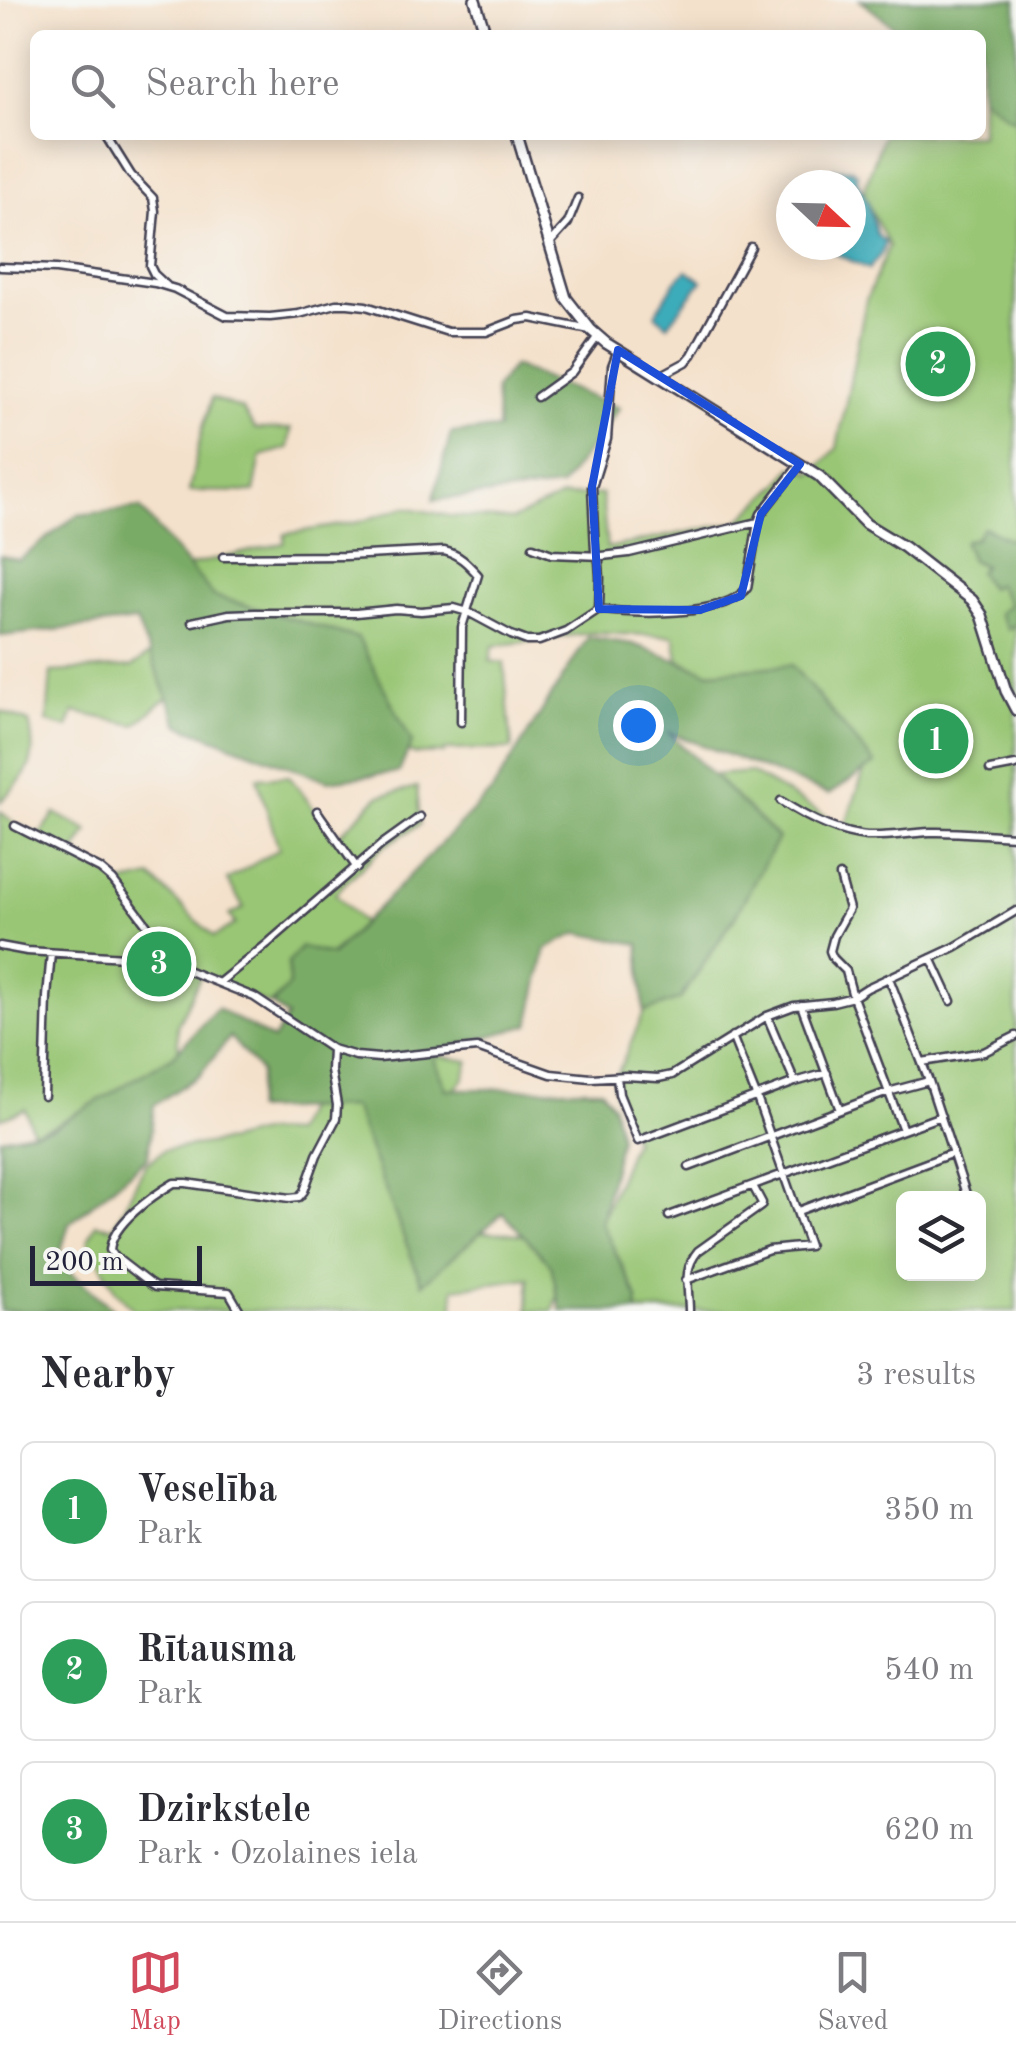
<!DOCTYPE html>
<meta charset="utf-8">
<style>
:root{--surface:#fff;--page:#f7f7f7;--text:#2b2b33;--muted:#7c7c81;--line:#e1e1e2;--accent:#d1495b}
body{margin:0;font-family:"Old Standard TT",serif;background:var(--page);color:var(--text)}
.controls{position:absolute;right:30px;bottom:30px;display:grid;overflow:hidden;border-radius:15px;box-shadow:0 5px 25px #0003}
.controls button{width:90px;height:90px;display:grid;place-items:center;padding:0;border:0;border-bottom:2px solid var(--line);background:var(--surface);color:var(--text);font:50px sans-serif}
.compass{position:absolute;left:776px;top:170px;width:90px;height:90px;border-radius:50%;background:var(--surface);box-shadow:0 5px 25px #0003;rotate:112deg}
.scale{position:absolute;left:30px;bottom:25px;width:172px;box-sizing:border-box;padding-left:10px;border:5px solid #22223b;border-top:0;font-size:28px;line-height:35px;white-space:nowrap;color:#22223b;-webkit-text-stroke:8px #f6f6f2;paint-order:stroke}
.you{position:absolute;left:638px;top:725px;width:35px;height:35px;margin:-25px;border:8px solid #fff;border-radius:50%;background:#1a73e8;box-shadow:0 0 0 15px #1a73e833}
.badge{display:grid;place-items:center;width:65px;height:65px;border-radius:50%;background:var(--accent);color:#fff;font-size:32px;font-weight:700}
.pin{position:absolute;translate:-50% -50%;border:5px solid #fff;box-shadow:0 2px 10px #0006}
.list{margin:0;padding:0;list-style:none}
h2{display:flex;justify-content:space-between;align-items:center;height:130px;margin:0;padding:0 40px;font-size:42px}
h2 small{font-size:32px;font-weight:400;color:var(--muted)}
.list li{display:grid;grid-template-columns:65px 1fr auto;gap:30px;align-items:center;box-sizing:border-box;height:140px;margin:0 20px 20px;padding:0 20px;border:2px solid var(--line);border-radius:15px}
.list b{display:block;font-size:38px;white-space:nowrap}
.list p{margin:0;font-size:32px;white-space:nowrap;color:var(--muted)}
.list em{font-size:32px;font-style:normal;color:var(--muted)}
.icon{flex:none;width:55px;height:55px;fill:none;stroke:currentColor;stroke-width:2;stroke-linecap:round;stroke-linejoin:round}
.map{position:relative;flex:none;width:1016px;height:1311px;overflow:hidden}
.search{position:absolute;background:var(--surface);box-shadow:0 5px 25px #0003;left:30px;right:30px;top:30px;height:110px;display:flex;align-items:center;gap:25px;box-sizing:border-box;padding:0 35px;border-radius:15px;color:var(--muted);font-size:38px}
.sheet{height:610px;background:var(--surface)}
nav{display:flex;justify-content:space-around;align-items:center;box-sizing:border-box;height:140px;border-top:2px solid var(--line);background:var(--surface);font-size:28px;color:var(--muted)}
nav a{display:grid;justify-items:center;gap:5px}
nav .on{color:var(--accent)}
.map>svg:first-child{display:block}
.green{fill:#99c674;stroke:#5e7458;stroke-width:2.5;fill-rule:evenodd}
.forest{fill:#7aab66;stroke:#4e6650;stroke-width:2.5}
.water{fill:#3dacba;stroke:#30677a;stroke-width:2.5}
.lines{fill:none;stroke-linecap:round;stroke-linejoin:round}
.minor-casing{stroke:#423f51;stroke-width:11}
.tertiary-casing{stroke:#423f51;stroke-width:14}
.minor{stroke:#fff;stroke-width:6}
.tertiary{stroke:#fff;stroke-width:9}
.marked{fill:none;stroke:#1d4ed8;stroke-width:8;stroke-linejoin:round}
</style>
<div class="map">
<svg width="1016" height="1311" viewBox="0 0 1016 1311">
<rect width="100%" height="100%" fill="#f6f6f2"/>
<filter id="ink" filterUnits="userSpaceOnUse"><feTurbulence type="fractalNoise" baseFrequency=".01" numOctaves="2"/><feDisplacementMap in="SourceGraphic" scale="20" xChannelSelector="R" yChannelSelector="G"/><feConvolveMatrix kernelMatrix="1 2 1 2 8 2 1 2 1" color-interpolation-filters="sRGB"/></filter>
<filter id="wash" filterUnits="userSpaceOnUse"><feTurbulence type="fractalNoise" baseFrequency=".0048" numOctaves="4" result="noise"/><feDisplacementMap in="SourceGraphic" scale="40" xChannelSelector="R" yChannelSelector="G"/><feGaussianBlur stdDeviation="2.25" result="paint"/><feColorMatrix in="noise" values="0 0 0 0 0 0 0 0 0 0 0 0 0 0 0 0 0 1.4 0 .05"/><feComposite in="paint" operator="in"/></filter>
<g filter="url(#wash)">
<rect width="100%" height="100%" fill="#f4e1cb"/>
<path class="green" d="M 981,96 L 1008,117 L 1016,120 L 1016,1311 L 637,1311 L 638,1299 L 601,1222 L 634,1139 L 617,1101 L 613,1084 L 644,1012 L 681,998 L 734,918 L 769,830 L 713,775 L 750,772 L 845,827 L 869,757 L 753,670 L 705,672 L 678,659 L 674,636 L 591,633 L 493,646 L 490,661 L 504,663 L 512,749 L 445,750 L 444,753 L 415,754 L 368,743 L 214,658 L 135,725 L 74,712 L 68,728 L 47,722 L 51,672 L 132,667 L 158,648 L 145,576 L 284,543 L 285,534 L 359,522 L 405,507 L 450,516 L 512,520 L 561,497 L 602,494 L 607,548 L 738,522 L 781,482 L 792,467 L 795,469 L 800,464 L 812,474 L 837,448 L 866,300 L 889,246 L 863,194 L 883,135 L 981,135 ZM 904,1198 L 978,1198 L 978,1274 L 904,1274 Z
M 212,398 L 242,409 L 255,429 L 291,429 L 288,448 L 261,456 L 254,492 L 189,491 L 201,434 Z
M 0,711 L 29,722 C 39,765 28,773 0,802 Z
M 289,776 L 336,838 L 379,796 L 417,787 L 420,824 L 383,847 L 335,893 L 365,925 L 269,1005 L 201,975 L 177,1026 L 179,1056 L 53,1126 L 33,1132 L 25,1109 L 0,1119 L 0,811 L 15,824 L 40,835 L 55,813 L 88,831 L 75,852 L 121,884 L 151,877 L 214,937 L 235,924 L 229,915 L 244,908 L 227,880 L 279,849 L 257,778 Z
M 329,1054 L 427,1054 L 469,1061 L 463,1080 L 451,1092 L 440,1231 L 510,1233 L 574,1243 L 553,1311 L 528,1311 L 529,1278 L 454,1288 L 454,1311 L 135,1311 L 115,1290 L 88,1241 L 96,1224 L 114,1227 L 145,1165 L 164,1150 L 229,1141 L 264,1132 L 293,1133 Z"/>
<path class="forest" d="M 860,0 L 1016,0 L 1016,120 L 1008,117 L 981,96 L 981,35 L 904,35 Z
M 513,366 L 619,408 L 561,487 L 433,500 L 451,433 L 498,429 L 495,389 Z
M 140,508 L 214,596 L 358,638 L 412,742 L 399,772 L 328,781 L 179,725 L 136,621 L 0,636 L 0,555 L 19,560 L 77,515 Z
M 983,527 L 1011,540 L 1016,534 L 1016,624 L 1008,630 L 998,613 L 1009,605 L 997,585 L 989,588 L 978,572 L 984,566 L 971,560 L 964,543 L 966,540 L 975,539 Z
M 588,637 L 633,644 L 708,672 L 792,665 L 875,764 L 829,794 L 668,732 L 778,838 L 734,918 L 680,999 L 644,1012 L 639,944 L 578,933 L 546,949 L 529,1025 L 432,1053 L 446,1089 L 601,1089 L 613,1106 L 620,1137 L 601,1222 L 638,1299 L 637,1311 L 561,1311 L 551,1265 L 503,1213 L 422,1284 L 353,1107 L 254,1110 L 260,1072 L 230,1037 L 200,1075 L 154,1105 L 148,1157 L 69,1224 L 58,1261 L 115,1311 L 1,1311 L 0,1138 L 52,1128 L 173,1056 L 217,1008 L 273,1040 L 287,1017 L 272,1005 L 289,985 L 288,963 L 301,947 L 332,955 L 492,791 Z"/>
<path class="water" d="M 833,169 L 851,169 L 857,173 L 857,181 L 868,202 L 877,235 L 885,242 L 882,253 L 869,269 L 817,245 L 851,245 L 851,185 L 817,185 Z
M 687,270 L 702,281 L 668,325 L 655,315 L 676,280 Z"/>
</g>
<g filter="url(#ink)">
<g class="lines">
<g class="minor-casing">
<path id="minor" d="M 106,135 L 131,175 L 153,198 L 155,211 L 150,266 L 154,274 L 167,286
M 550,243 L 568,223 L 578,198
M 0,267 L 56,269 L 155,283 L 175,289 L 227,316 L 270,317 L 299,314 L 336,304 L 348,304 L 366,306 L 448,332 L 486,332 L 517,320 L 531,318 L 590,330
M 660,376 L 686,362 L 692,355 L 751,247
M 537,397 L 572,372 L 598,336
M 533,547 L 552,554 L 602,556 L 629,553 L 758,522 L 761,514 L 800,464
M 223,557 L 345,556 L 444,551 C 459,554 468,564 478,575 L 462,627 L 461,722
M 599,609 L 600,578 L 599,562 L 595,551 L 592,487 L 607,439 L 612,366 L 618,350
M 192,622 L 229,614 L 255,613 L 356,613 L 396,609 L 421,611 L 454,608 L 468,612 L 511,635 L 527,641 L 539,641 L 566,631 L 599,609 C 632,615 726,617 747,588 L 758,522
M 990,770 L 1016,765
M 781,801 C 807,818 836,833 867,836 C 889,837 909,833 930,832 C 958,831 988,835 1016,836
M 317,811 L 357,868
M 15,826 L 100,869 L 113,880 L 178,966
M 840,876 L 849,909 L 834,936 L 830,951 L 833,958 L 846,971 L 853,997 L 903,1130
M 0,946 L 27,951 L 142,958 L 179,967 L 254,997 L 332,1049 L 356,1056 L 379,1058 L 477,1048 L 551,1074 L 591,1078 L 626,1076 L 658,1078 L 672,1075 L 767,1016 L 794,1006 L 833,1002 L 853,997 L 867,988 L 955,947 L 1016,911
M 931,958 L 951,1001
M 889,978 L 929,1081 L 967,1197
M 220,982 L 267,944 L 381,845 L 420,817
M 801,1005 L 840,1110
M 767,1016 L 795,1082
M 922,1062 L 984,1052 L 1016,1036
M 617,1077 L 619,1094 L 638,1141 L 795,1082 L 827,1073
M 44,1096 L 47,997 L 51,953
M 689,1167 L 888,1092 L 929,1081
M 798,1211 L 953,1153
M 669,1216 L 941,1116
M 686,1280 L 769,1250 L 809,1246 L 757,1098 L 732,1036
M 240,1311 L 229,1292 L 155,1287 L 150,1284 L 115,1257 L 110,1250 C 112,1224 152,1196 174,1183 L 186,1183 L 290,1198 L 299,1197 L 304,1191 L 317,1155 L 336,1119 L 337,1105 L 331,1071 L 332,1049
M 689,1311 C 689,1288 682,1270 698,1251 L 761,1206 L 762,1203 L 753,1186"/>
</g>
<g class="tertiary-casing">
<path id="tertiary" d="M 475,0 L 486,35
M 517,135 L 566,298 L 591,330 L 606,343 L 819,476 L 866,524 L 904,547 L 972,600 L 982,615 L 1006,691 L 1016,710"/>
</g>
<use href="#minor" class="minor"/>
<use href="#tertiary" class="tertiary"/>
</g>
</g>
<path class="marked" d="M 618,350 L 800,464 L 761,514 L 741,596 L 700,610 L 599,609 L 592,487 Z"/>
</svg>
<div class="controls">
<button><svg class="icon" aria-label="layers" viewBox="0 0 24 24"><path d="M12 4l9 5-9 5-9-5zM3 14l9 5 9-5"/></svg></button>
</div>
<svg class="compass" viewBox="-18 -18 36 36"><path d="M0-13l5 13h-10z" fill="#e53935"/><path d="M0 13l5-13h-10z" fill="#7c7c81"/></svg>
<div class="scale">200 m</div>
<div class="you"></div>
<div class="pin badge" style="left:936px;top:741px;background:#2e9e5b">1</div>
<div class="pin badge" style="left:938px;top:364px;background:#2e9e5b">2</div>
<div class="pin badge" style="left:159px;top:964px;background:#2e9e5b">3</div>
<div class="search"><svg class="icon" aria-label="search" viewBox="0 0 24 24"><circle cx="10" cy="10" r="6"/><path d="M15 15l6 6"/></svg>Search here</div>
</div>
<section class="sheet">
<h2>Nearby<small>3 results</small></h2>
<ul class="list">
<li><span class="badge" style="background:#2e9e5b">1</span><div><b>Veselība</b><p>Park</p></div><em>350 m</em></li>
<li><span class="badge" style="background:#2e9e5b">2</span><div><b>Rītausma</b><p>Park</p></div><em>540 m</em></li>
<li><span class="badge" style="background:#2e9e5b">3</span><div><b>Dzirkstele</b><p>Park · Ozolaines iela</p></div><em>620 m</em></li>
</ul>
</section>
<nav>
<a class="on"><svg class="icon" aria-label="map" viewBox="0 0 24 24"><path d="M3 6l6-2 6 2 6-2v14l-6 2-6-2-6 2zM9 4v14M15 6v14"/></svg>Map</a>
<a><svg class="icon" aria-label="directions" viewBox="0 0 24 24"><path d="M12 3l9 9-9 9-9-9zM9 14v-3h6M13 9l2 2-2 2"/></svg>Directions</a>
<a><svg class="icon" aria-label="saved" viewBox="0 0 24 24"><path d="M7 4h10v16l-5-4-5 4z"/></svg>Saved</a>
</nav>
